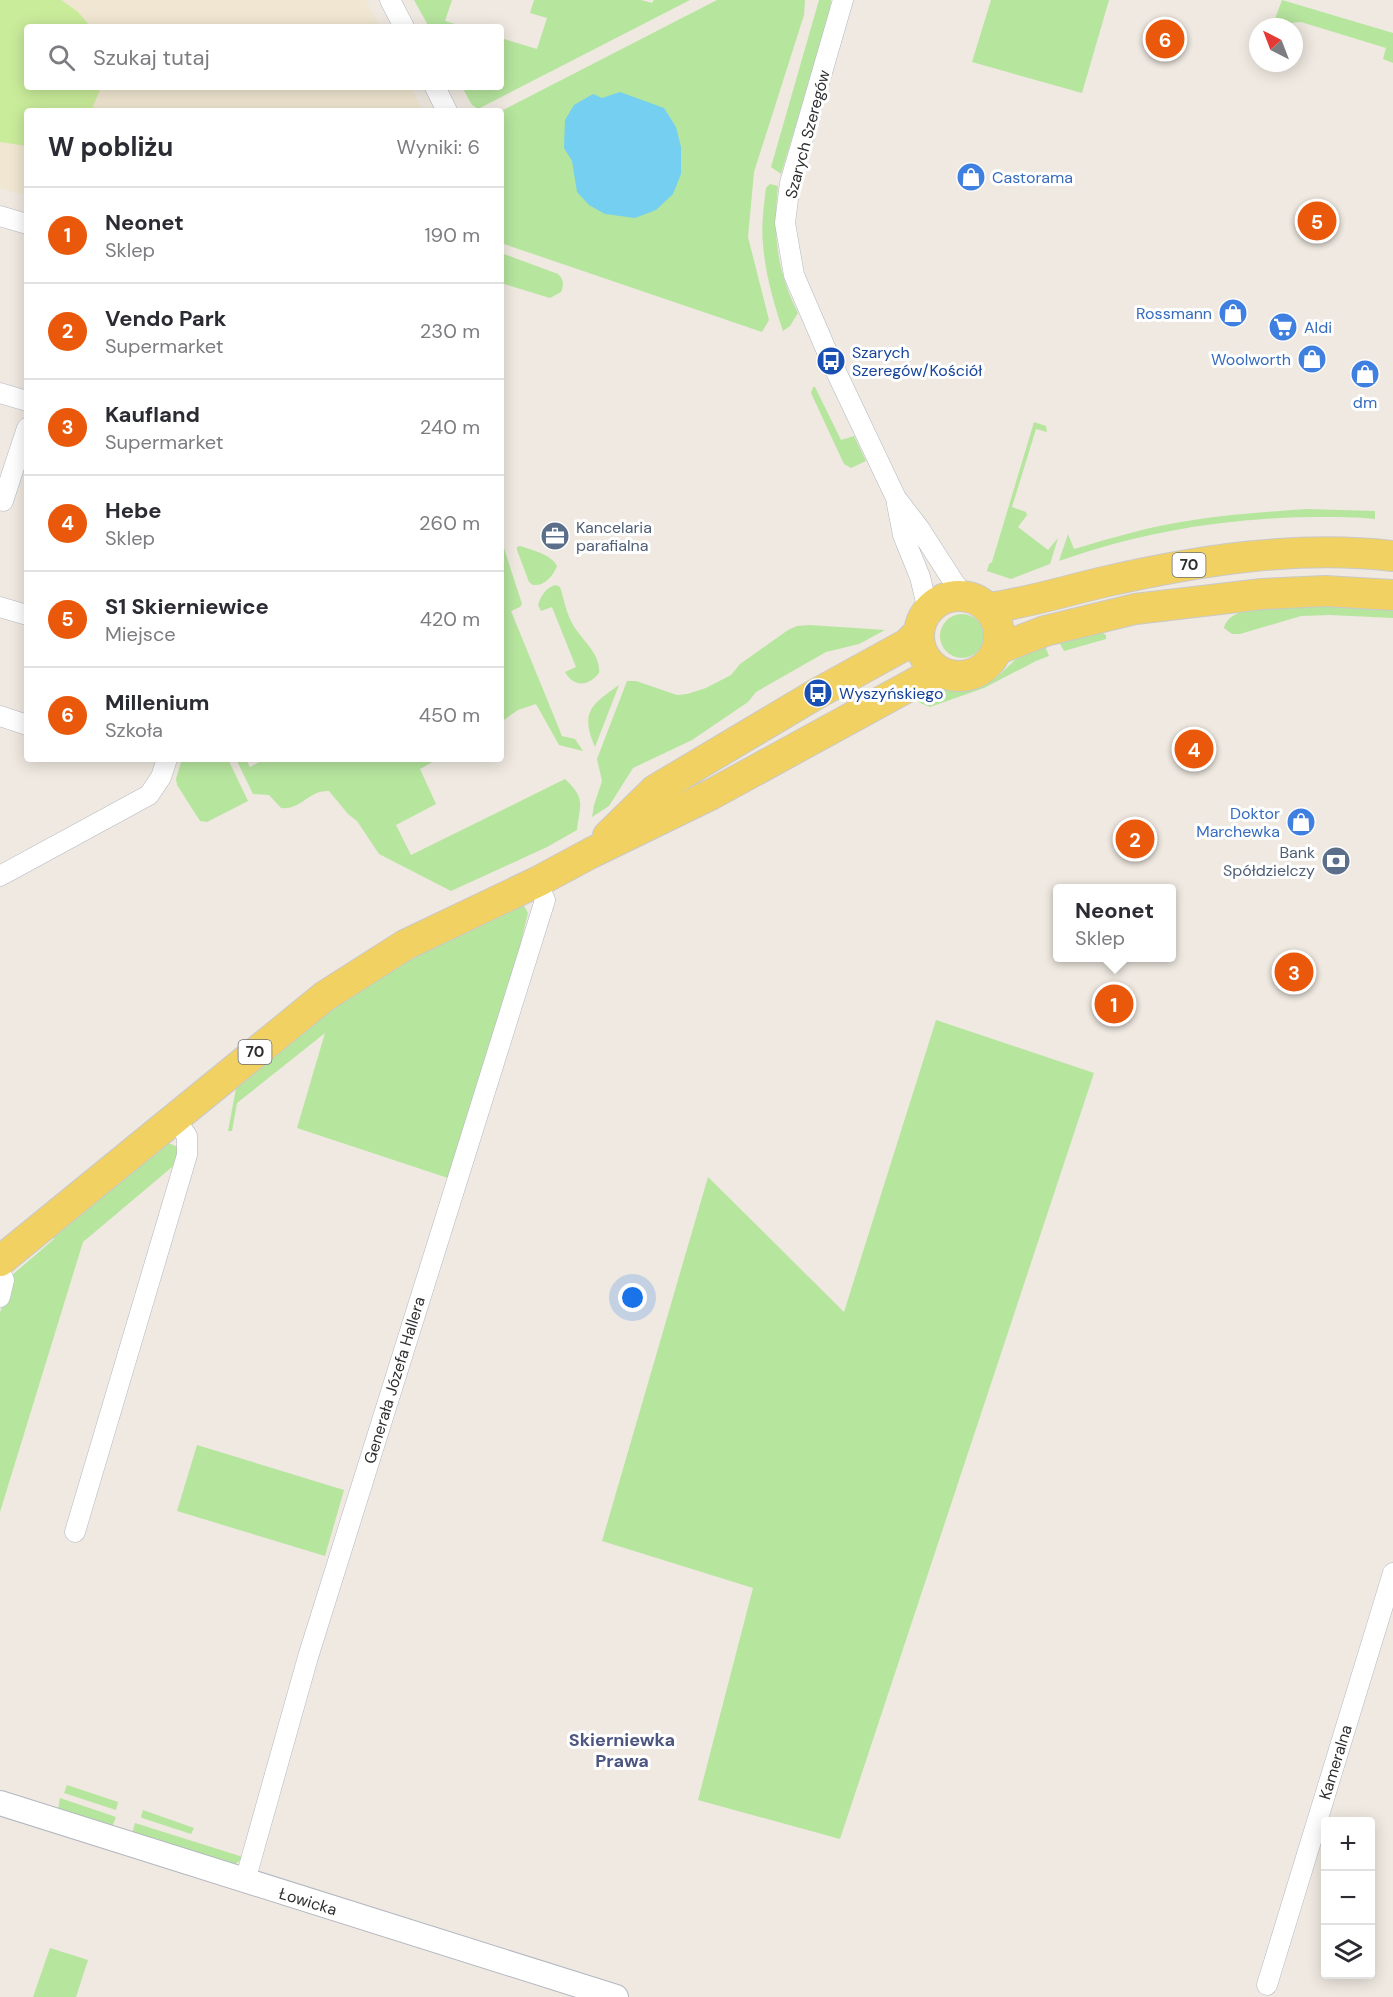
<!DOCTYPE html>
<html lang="pl">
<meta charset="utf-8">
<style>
:root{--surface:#fff;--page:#f7f7f7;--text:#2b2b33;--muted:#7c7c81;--line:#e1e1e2;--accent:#ea580c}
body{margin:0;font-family:"DM Sans",sans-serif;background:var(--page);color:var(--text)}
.controls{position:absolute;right:18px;bottom:18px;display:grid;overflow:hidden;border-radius:6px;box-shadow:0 3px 15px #0003}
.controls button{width:54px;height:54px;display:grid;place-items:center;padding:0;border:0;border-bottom:2px solid var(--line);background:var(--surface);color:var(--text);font:30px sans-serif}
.compass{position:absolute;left:1249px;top:18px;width:54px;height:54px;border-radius:50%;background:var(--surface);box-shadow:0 3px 15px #0003;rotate:318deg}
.you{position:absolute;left:633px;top:1298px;width:21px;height:21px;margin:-15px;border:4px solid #fff;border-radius:50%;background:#1a73e8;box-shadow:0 0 0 9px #1a73e833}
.badge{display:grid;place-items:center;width:39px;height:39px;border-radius:50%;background:var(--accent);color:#fff;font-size:20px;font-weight:700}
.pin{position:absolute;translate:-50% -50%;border:3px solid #fff;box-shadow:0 2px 6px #0006}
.popup{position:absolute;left:1053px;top:884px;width:123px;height:78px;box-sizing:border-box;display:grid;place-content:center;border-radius:6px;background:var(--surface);filter:drop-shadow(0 2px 4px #0005);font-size:20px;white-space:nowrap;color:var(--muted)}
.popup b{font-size:22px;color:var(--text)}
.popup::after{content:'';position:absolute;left:50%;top:100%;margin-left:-12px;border:12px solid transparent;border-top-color:var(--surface)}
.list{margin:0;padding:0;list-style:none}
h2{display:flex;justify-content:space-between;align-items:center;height:78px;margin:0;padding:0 24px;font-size:26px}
h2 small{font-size:20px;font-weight:400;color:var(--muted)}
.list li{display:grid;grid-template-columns:39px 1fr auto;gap:18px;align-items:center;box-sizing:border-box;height:96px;padding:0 24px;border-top:2px solid var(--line)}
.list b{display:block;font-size:22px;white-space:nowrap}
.list p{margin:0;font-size:20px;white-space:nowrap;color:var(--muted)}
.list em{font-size:20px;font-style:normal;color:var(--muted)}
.icon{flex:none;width:33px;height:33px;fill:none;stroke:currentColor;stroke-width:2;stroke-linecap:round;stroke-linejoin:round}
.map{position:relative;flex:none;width:1393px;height:1997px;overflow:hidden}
.search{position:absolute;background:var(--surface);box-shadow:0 3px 15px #0003;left:24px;top:24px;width:480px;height:66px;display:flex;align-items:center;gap:15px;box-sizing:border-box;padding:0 21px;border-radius:6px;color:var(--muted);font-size:22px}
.panel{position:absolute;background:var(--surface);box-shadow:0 3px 15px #0003;left:24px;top:108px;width:480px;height:654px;border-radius:6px}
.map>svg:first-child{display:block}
.education{fill:#f0e6d1}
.green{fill:#b6e59e}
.pitch{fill:#c9ec9a}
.water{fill:#75cff0}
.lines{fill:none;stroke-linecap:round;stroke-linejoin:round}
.minor-casing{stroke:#b4b7c1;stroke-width:21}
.tertiary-casing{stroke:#b4b7c1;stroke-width:26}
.primary-casing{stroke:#c9c9c9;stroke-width:32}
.minor{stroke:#fff;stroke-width:20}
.tertiary{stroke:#fff;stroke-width:24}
.primary{stroke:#f2d163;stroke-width:30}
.labels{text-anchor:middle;stroke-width:6;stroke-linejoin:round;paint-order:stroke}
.shield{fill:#fff;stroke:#6d6d6d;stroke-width:1.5}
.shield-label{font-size:15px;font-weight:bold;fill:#2e2e2e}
.street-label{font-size:16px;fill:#2e2e2e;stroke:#fff}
.shop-label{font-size:16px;fill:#366cbe;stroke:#fff;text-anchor:end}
.transit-label{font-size:16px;fill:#164399;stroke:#fff;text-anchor:start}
.service-label{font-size:16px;fill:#4e5e75;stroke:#fff;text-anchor:start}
.neighbourhood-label{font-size:18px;font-weight:bold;fill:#4d5680;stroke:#fff}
</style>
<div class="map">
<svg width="1393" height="1997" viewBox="0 0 1393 1997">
<rect width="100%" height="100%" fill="#efe9e1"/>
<path class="education" d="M 0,0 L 366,0 L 380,27 L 27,27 L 27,87 L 411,87 L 423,111 L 27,111 L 27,196 L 0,188 Z"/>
<path class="green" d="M 414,0 L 452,0 L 445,21 L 465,27 L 429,27 Z
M 534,0 L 641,0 L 652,3 L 654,0 L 690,0 L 478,109 L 472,105 L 462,87 L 501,87 L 501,38 L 537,49 L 547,18 L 530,13 Z
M 717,0 L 805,0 L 804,15 L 754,172 L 748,237 L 769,320 L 762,332 L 501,243 L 501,111 Z
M 819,0 L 831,0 L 830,12 L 781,174 L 771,167 Z
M 991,0 L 1109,0 L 1082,93 L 972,62 Z
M 1282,0 L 1393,33 L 1393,63 L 1383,59 L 1386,48 L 1301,22 L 1278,24 L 1277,27 L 1272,27 Z
M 770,184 L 778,186 C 773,234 776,269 798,313 L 790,326 L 783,331 C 774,304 765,273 763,244 C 761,225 764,206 766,188 Z
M 501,253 L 558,274 C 564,280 564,285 561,292 L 550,298 L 501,283 Z
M 813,387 L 815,387 L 841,440 L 854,436 L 866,461 L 851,468 L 844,464 L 811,393 Z
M 1034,422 L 1046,426 L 1047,432 L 1036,429 L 1012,507 L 1026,512 L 1027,515 L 1018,527 L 1048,550 L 1058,538 L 1050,564 L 1011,579 L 987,571 L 989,564 L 992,562 Z
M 1307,509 L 1375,511 L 1375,519 C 1356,517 1338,517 1320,517 C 1232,517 1142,531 1059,561 L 1068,534 L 1074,549 C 1111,538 1148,527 1187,521 C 1227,514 1267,512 1307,509 Z
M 501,539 L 522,604 L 520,607 L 511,611 L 562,736 L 575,739 L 583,751 L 559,745 L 536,704 L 518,710 L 501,722 Z
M 520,546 C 532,550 551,554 557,566 C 553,576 545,586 533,585 L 529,582 L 517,550 L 517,547 Z
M 556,585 L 560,587 C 564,599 566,612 572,623 C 581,640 601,653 599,673 C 589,686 574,688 565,672 L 576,667 L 552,607 L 541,611 L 538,605 C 541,596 546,587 556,585 Z
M 1306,605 L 1393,606 L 1393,618 L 1330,615 L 1301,616 L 1240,634 L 1232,634 L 1224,628 C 1229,603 1285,606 1306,605 Z
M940 636a22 22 0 1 1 44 0a22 22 0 1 1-44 0Z
M 810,625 L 885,630 L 859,644 L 826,652 L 756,692 L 748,702 L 692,740 L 633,768 L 609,806 L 592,817 L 594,805 L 602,781 L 597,759 L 627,681 L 636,681 L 677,695 L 687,694 L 706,688 L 731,675 L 740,664 L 788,630 L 797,626 Z
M 1101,632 L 1106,635 L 1106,639 L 1064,651 L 1059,642 Z
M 1045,646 L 1049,656 L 1036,661 L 984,688 L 930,707 L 918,702 L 915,696 L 936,689 L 957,690 L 982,686 L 996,678 L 1016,659 Z
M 619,685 L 595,747 C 580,712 591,705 619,685 Z
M 182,759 L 228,759 L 248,801 L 207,822 L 200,821 L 177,785 L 176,779 Z
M 236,759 L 246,759 L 250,767 L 265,759 L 438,759 L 420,769 L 436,804 L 396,825 L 411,855 L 565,779 C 586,799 580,803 577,830 L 547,847 L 451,891 L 379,854 L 357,821 L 348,814 L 329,791 C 308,790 302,810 281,808 L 269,795 L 253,794 Z
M 523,904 L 528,913 L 519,950 L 448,1178 L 297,1128 L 325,1033 L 237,1103 L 232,1131 L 228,1131 L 237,1083 L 323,1014 L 394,968 Z
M 936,1020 L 1094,1073 L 840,1839 L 698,1800 L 753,1588 L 602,1541 L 708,1177 L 844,1312 Z
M 168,1143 L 178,1147 L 178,1162 L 83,1242 L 0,1512 L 0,1313 L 11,1276 L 54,1239 L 52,1235 Z
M 197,1445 L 344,1490 L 325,1556 L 177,1511 Z
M 67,1785 L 118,1802 L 116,1810 L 64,1793 Z
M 60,1798 L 116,1817 L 112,1827 L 58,1810 Z
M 143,1810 L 194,1828 L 191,1834 L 142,1818 L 141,1816 Z
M 135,1823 L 243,1857 L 234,1866 L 132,1833 Z
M 50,1948 L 88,1960 L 76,1997 L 33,1997 Z"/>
<path class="pitch" d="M 0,0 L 61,0 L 77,11 L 91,27 L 27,27 L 27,87 L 101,87 L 91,111 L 27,111 L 27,146 L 0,142 Z"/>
<path class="water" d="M 620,92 L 664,108 L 676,127 L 681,147 L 681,174 L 673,194 L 656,210 L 635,218 L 605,214 L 589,205 L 577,192 L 572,161 L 564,148 L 565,120 L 574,105 L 593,94 L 602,98 Z"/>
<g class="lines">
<g class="minor-casing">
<path id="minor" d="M 390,0 L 404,27
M 843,0 L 790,183 L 785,223 L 794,275 L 831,361 L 896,498 L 919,528 L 955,584 L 965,596
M 435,87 L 447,111
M 0,216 L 27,224
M 0,393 L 27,401
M 0,500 L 3,501 L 27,428
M 897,504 L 903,535 L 920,577 L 928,610
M 0,607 L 27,615
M 0,716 L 27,725
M 0,876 L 149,795 L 161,777 L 167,759
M 0,1273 L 4,1280 L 0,1297
M 75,1532 L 187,1155 L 187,1136 L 174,1118
M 245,1881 L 308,1657 L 545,900 L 537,882
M 1267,1985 L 1393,1573"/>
</g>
<g class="tertiary-casing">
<path id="tertiary" d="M 0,1803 L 616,1997"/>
</g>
<g class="primary-casing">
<path id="primary" d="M919 636a40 40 0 1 1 80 0a40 40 0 1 1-80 0Z
M 988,608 C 1029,603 1068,590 1108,581 C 1201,560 1298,545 1393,556
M 998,649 L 1045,631 L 1135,609 L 1262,594 L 1325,591 L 1393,595
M 608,836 L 655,790 L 818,693 L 907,644 L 919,632
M 0,1261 L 325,996 L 405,945 L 537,882 L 591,853 L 712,794 L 924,678 L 942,673"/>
</g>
<use href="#minor" class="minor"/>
<use href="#tertiary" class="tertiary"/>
<use href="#primary" class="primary"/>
</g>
<defs>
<g id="shop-disc" transform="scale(1.5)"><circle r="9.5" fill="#3f7fe0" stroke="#fff"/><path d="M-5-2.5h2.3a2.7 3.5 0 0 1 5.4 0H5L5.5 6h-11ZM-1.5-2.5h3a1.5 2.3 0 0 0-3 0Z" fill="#fff"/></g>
<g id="supermarket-disc" transform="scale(1.5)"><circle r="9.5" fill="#3f7fe0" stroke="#fff"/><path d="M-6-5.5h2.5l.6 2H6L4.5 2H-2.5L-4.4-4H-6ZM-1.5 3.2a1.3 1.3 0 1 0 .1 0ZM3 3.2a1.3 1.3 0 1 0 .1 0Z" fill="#fff"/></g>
<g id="bus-disc" transform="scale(1.5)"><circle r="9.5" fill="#1a4fb4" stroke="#fff"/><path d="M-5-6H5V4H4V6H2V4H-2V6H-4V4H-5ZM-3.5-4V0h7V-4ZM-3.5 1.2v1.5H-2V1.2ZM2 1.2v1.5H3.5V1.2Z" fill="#fff"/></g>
<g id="office-disc" transform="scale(1.5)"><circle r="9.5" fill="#5c6f8a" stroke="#fff"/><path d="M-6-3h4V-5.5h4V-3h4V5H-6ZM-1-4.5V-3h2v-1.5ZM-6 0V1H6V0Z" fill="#fff"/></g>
<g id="bank-disc" transform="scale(1.5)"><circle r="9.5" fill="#5c6f8a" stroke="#fff"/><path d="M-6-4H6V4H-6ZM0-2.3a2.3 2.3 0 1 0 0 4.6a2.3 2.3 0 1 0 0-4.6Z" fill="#fff"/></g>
</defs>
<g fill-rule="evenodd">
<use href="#shop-disc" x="971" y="177"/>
<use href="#shop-disc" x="1233" y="313"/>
<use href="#supermarket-disc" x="1283" y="327"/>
<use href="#shop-disc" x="1312" y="359"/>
<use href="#bus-disc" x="831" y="361"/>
<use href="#shop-disc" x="1365" y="374"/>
<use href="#office-disc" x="555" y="536"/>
<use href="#bus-disc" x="818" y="693"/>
<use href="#shop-disc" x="1301" y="822"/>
<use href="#bank-disc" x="1336" y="861"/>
</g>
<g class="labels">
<g class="shield">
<rect x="1172.5" y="553" width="33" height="24" rx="4.5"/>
<rect x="238.5" y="1040" width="33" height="24" rx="4.5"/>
</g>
<g class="shield-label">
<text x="1189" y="570">70</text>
<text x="255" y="1057">70</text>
</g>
<g class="street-label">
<text transform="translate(807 134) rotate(-75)" y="6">Szarych Szeregów</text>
<text transform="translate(394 1380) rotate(-73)" y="6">Generała Józefa Hallera</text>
<text transform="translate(1335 1762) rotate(-73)" y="6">Kameralna</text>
<text transform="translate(308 1901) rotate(17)" y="6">Łowicka</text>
</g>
<g class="shop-label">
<text x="992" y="183" text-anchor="start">Castorama</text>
<text x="1212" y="319">Rossmann</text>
<text x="1304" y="333" text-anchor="start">Aldi</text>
<text x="1291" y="365">Woolworth</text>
<text x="1365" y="408" text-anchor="middle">dm</text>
<text x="1280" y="819">Doktor<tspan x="1280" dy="18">Marchewka</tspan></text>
</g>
<g class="transit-label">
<text x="852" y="358">Szarych<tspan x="852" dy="18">Szeregów/Kościół</tspan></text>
<text x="839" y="699">Wyszyńskiego</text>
</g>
<g class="service-label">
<text x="576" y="533">Kancelaria<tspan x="576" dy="18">parafialna</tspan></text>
<text x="1315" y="858" text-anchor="end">Bank<tspan x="1315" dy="18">Spółdzielczy</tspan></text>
</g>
<g class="neighbourhood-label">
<text x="622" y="1746">Skierniewka<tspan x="622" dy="21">Prawa</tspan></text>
</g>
</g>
</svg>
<div class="controls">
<button>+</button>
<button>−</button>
<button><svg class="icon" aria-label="layers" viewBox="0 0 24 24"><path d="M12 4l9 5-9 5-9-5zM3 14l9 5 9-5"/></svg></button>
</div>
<svg class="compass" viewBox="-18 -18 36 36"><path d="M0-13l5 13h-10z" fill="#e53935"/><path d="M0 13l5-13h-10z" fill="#7c7c81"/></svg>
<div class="you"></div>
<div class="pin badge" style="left:1114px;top:1004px">1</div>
<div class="popup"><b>Neonet</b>Sklep</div>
<div class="pin badge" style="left:1135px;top:839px">2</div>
<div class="pin badge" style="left:1294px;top:972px">3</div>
<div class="pin badge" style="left:1194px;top:749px">4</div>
<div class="pin badge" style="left:1317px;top:221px">5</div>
<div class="pin badge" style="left:1165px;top:39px">6</div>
<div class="search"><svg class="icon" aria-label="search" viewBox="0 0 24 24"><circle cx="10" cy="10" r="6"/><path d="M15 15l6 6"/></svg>Szukaj tutaj</div>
<section class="panel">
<h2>W pobliżu<small>Wyniki: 6</small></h2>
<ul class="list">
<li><span class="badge">1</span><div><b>Neonet</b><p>Sklep</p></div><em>190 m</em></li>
<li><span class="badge">2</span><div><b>Vendo Park</b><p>Supermarket</p></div><em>230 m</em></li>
<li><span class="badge">3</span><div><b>Kaufland</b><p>Supermarket</p></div><em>240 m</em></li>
<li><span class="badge">4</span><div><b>Hebe</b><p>Sklep</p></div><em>260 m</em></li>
<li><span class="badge">5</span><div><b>S1 Skierniewice</b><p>Miejsce</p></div><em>420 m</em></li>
<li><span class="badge">6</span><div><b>Millenium</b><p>Szkoła</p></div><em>450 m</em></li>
</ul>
</section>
</div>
